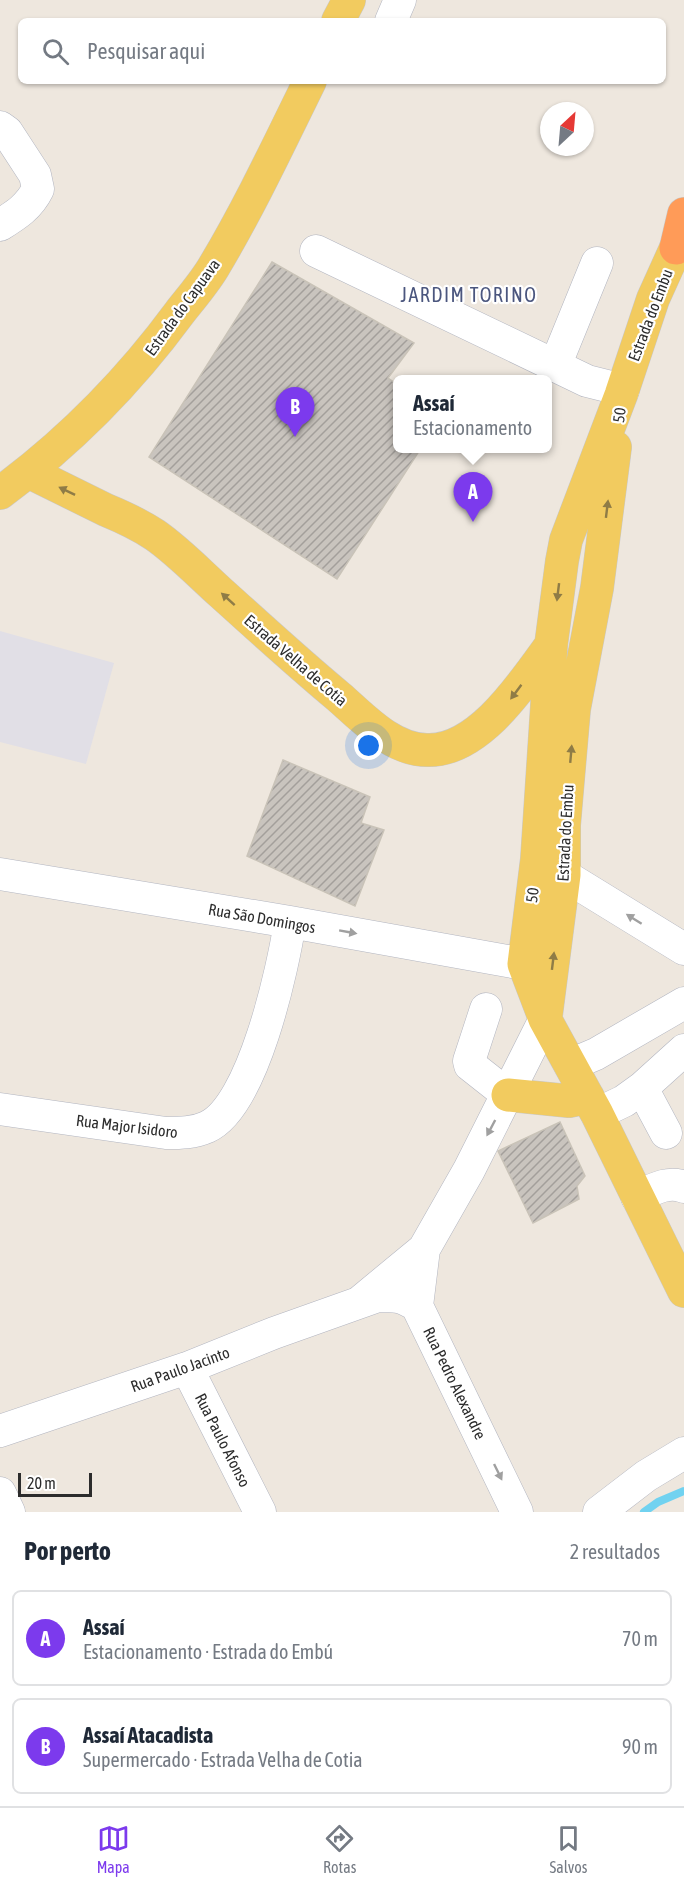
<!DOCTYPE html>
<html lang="pt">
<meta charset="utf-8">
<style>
:root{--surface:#fff;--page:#f6f6f7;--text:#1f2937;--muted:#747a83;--line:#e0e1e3;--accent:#7c3aed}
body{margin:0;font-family:"Asap Condensed",sans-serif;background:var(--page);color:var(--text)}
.compass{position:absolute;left:540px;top:102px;width:54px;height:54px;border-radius:50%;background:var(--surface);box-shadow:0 2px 4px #0004;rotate:26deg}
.scale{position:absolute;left:18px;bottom:15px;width:74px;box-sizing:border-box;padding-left:6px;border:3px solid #2c2c2c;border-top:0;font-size:16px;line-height:21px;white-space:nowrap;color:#2c2c2c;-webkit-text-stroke:4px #fff;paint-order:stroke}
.you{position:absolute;left:369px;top:746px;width:21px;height:21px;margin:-15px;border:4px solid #fff;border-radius:50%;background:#1a73e8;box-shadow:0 0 0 9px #1a73e833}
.badge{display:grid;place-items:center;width:39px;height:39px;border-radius:50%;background:var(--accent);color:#fff;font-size:20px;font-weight:700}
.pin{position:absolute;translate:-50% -50px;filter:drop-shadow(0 2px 3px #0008)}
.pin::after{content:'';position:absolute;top:32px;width:21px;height:18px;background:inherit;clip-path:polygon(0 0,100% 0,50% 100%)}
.popup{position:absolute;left:393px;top:375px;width:159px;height:78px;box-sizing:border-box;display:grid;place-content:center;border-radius:9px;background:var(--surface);filter:drop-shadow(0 2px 4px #0005);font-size:20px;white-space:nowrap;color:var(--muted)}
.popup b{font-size:22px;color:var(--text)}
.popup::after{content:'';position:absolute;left:50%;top:100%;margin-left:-12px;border:12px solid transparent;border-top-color:var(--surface)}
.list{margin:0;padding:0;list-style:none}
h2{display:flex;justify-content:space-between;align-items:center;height:78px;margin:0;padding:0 24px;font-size:26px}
h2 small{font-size:20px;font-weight:400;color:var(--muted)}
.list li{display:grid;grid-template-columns:39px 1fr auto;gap:18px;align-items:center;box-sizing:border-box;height:96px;margin:0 12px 12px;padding:0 12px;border:2px solid var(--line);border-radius:9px}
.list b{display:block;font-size:22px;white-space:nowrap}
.list p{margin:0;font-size:20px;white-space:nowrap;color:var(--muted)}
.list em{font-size:20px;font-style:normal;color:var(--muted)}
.icon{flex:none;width:33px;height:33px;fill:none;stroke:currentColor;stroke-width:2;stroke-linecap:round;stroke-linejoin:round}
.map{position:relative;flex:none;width:684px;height:1512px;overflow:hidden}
.search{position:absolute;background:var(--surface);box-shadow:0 2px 4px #0004;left:18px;right:18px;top:18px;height:66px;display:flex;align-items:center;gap:15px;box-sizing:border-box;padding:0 21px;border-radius:9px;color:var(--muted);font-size:22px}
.sheet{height:294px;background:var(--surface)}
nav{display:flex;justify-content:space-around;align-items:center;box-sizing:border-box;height:84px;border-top:2px solid var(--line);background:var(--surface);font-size:16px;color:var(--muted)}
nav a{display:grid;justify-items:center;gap:3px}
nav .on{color:var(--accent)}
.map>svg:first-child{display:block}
.industrial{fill:#e1dfe6}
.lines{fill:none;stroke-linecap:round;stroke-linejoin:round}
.stream{stroke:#71d2f0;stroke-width:8}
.building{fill:url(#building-hatch);stroke:#c9c3b8;stroke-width:1.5}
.minor-casing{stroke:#b2b5c0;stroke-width:33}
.major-casing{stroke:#c8c8c8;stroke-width:34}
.highway-casing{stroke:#c8c8c8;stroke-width:34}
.minor{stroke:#fff;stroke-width:32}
.major{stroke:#f2cb5f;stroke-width:33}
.highway{stroke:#ff9b58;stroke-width:33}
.oneway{fill:#8f7c46}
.oneway2{fill:#a0a0a0}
.labels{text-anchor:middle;stroke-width:4.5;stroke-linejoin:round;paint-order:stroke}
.street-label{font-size:16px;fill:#2c2c2c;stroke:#fff}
.quarter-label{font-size:20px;letter-spacing:1.5px;fill:#4b567e;stroke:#fff}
</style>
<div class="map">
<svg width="684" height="1512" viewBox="0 0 684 1512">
<defs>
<pattern id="building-hatch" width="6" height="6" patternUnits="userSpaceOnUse" patternTransform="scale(1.5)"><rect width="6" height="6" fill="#c9c4be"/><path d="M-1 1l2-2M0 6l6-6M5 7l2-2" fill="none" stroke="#a39f9b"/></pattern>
</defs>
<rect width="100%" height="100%" fill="#eee7de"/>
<path class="industrial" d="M 0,631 L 114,663 L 86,764 L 0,742 Z"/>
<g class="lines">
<path class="stream" d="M 644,1512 L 658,1502 L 684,1491"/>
</g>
<path class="building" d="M 272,262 L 414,343 L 388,378 L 398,385 L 398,448 L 421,448 L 337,579 L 149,457 Z
M 283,760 L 370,797 L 361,823 L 384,830 L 355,906 L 247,856 Z
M 560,1122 L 585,1176 L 577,1186 L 579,1199 L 533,1223 L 498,1151 Z"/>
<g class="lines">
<g class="minor-casing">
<path id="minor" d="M 391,21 L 400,0
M 0,127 L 7,132 L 35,175 L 38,189 C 29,207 16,215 0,225
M 316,251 L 587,381 L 623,390
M 555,366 L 597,263
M 544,863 L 684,949
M 0,874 L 290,922 L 524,964
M 486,1009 L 469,1061 L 470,1065 L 508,1095
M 570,1065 L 596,1054 L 684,1003
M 642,1088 L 684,1050
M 0,1109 L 166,1133 C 180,1133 194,1133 207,1127 C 253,1107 283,968 290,922
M 597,1114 L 624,1101 L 642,1088 L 666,1133
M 637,1197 C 652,1190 668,1180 684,1187
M 424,1249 L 417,1306 L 517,1512
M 361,1301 L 424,1249 L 469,1170 L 545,1019
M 187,1368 L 260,1512
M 0,1431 L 187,1368 L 274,1333 L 378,1296 C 396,1296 402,1296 417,1306
M 0,1493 L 9,1512
M 599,1512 L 646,1476 L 684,1453"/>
</g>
<g class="major-casing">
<path id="major" d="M 338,21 L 349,0
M 684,239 L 676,248 L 653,299 L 621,395 L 566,540 L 562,561 L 551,645 L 537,859 L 524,964 L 545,1019 L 597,1114 L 684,1291
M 29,472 C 55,485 80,497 106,510 C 123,517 140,525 155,535 C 178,551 199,573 220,592 C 259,627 298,663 339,697 C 363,718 392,750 427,750 C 479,752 524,682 551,645
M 0,493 C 68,443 130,380 180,312 C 191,298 204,283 213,268 C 249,208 279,144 310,81
M 546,1015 L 564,875 L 564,825 L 574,709 L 597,588 L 615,447
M 508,1095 L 569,1101 L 588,1097"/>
</g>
<g class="highway-casing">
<path id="highway" d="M 676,248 L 684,214"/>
</g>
<use href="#minor" class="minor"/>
<use href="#major" class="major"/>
<use href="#highway" class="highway"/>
</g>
<defs><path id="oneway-solid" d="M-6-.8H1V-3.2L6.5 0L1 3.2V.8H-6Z" transform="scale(1.5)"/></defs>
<g class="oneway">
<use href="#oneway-solid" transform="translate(67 491) rotate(-154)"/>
<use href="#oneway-solid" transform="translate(607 509) rotate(-83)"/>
<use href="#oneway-solid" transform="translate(558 592) rotate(97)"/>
<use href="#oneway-solid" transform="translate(228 599) rotate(-138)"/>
<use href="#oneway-solid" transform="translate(516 692) rotate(127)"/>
<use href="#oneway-solid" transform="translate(571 754) rotate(-85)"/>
<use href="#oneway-solid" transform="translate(553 961) rotate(-83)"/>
</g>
<g class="oneway2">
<use href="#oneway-solid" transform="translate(634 919) rotate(-148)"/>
<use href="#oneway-solid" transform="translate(348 932) rotate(10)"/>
<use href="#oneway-solid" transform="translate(491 1128) rotate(118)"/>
<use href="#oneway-solid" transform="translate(498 1472) rotate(64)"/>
</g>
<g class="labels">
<g class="street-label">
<text transform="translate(182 307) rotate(-54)" y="6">Estrada do Capuava</text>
<text transform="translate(650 315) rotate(-69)" y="6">Estrada do Embu</text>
<text transform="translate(619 415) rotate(-83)" y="6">50</text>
<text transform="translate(296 660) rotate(41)" y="6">Estrada Velha de Cotia</text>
<text transform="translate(565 833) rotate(-87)" y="6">Estrada do Embu</text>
<text transform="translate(532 895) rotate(-83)" y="6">50</text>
<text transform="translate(262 918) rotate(10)" y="6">Rua São Domingos</text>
<text transform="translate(127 1126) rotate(7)" y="6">Rua Major Isidoro</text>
<text transform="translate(180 1369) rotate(-20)" y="6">Rua Paulo Jacinto</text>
<text transform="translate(455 1383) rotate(64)" y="6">Rua Pedro Alexandre</text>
<text transform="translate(223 1440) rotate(63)" y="6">Rua Paulo Afonso</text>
</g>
<g class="quarter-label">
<text x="469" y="302">JARDIM TORINO</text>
</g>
</g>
</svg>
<svg class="compass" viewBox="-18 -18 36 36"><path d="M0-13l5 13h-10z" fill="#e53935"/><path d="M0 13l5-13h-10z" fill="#747a83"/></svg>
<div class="scale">20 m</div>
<div class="you"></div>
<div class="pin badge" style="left:473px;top:522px">A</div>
<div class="popup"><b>Assaí</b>Estacionamento</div>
<div class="pin badge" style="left:295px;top:437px">B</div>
<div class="search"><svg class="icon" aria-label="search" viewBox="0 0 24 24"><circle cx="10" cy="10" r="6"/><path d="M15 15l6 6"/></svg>Pesquisar aqui</div>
</div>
<section class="sheet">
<h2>Por perto<small>2 resultados</small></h2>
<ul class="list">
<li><span class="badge">A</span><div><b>Assaí</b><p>Estacionamento · Estrada do Embú</p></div><em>70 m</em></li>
<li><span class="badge">B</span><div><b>Assaí Atacadista</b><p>Supermercado · Estrada Velha de Cotia</p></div><em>90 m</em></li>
</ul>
</section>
<nav>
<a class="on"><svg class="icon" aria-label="map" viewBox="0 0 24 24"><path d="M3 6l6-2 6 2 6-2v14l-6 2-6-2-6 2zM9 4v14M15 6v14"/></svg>Mapa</a>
<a><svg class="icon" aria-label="directions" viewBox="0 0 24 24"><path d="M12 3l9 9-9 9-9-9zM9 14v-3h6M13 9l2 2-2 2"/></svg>Rotas</a>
<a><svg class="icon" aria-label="saved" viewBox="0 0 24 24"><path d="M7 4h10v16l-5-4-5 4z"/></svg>Salvos</a>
</nav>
